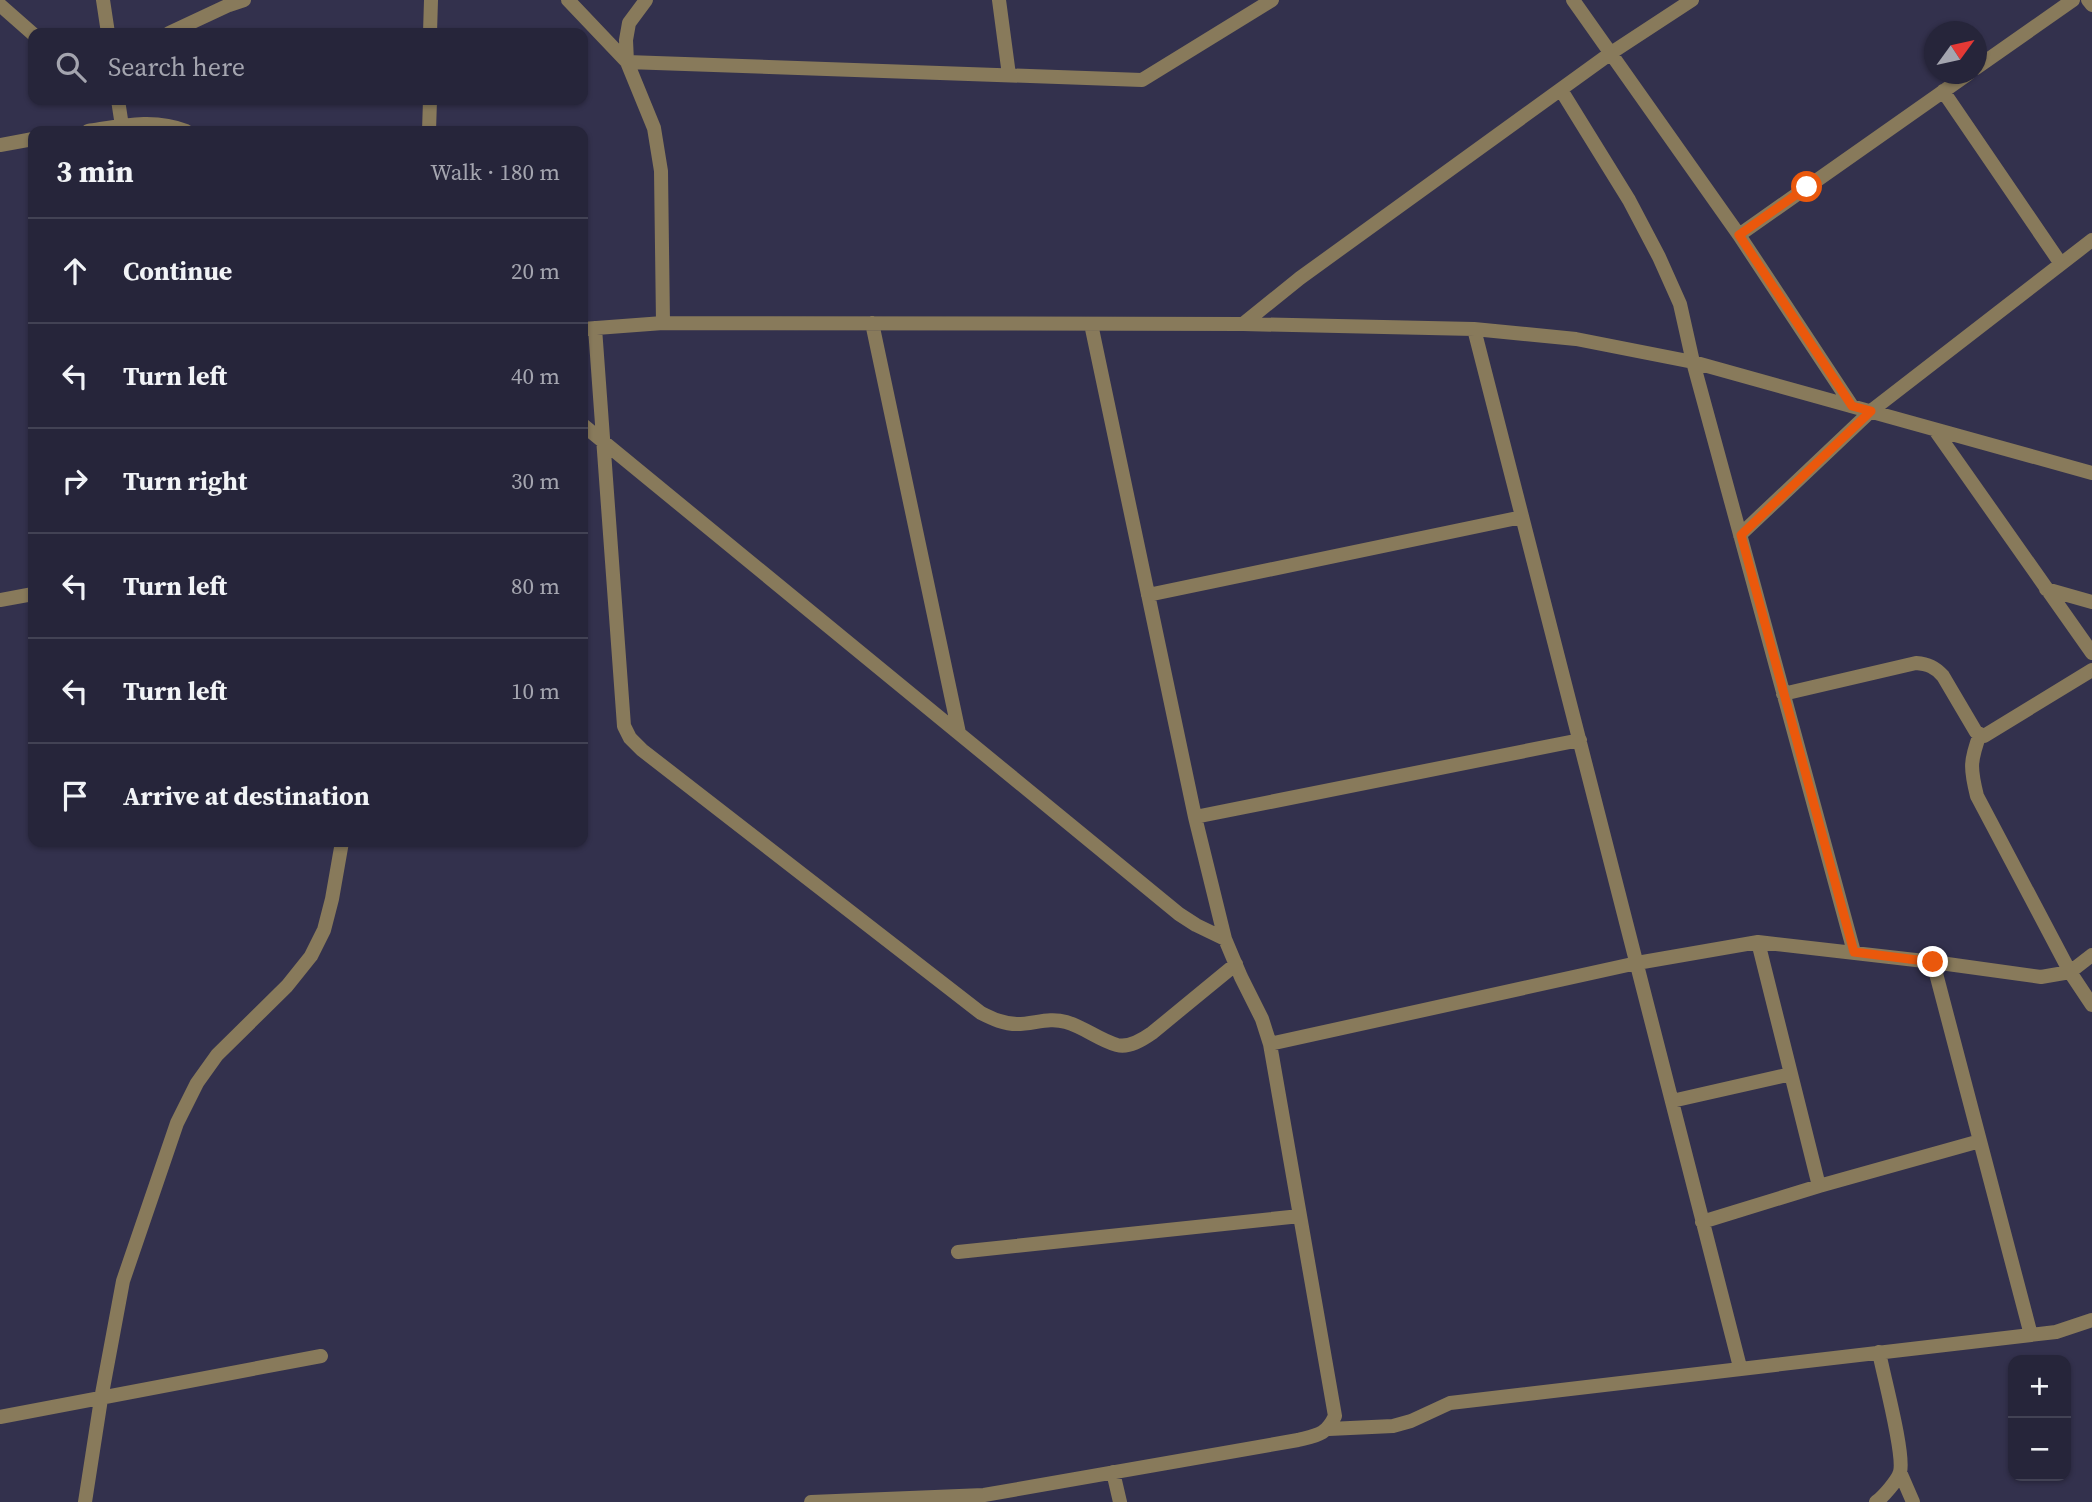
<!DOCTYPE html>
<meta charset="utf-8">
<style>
:root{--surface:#26253a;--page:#323145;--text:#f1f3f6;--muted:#a4a5af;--line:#424254}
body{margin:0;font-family:"Source Serif 4",serif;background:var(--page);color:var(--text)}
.controls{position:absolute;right:21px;bottom:21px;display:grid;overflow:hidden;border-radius:14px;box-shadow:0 2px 5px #0004}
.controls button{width:63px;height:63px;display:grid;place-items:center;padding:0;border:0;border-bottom:2px solid var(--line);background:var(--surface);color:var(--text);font:35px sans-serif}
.compass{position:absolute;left:1924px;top:21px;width:63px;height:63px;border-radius:50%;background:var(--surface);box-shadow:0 2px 5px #0004;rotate:57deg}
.stop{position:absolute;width:21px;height:21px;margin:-16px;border:5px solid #ea580c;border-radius:50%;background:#fff}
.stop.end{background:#ea580c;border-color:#fff;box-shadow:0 2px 7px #0008}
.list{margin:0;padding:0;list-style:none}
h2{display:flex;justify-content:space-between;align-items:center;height:91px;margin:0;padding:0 28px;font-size:30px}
h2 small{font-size:23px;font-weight:400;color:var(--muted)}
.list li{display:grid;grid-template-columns:46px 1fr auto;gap:21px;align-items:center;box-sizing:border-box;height:105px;padding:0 28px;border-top:2px solid var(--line)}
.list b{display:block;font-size:26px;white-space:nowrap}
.list em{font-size:23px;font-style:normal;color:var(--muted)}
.icon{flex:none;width:38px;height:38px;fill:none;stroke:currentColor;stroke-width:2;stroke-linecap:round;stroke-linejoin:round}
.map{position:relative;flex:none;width:2092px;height:1502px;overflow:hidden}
.search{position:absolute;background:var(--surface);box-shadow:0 2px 5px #0004;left:28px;top:28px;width:560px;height:77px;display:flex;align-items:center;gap:18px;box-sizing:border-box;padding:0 24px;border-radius:14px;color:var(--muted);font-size:26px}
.panel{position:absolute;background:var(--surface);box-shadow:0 2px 5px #0004;left:28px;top:126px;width:560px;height:721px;border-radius:14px}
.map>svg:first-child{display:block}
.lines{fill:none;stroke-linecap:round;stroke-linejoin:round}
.street{stroke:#887a5b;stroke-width:14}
.route{stroke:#ea580c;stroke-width:9}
</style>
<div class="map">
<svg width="2092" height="1502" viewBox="0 0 2092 1502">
<rect width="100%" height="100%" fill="#33314d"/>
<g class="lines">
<path class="street" d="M 103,0 L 108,33
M 568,0 L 627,62 L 1142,80 L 1272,0
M 646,0 L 629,23 L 626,40 L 627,62 L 654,128 L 661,171 L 663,323
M 999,0 L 1009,75
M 1573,0 L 1739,235 L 1852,406
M 2088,0 L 2092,5
M 0,5 L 33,34
M 169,33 L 229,5 L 244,0
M 430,33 L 431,0
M 1976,68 L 2073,0
M 1561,90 L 1629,200 L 1659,257 L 1680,304 L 1693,362 L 1854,952
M 1943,91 L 2061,264
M 118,100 L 122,126
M 88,131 C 121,126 154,118 186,131
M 429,131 L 430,100
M 0,145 L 33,139
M 1739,235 L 1968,74
M 872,323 L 959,733
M 1243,324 L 1300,278 L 1611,53 L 1692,0
M 595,328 L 624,726 L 630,738 L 642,750 L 981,1013 C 993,1019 1004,1024 1017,1024 C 1034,1024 1049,1017 1066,1022 C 1084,1027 1099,1040 1117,1045 C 1129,1048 1142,1040 1152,1033 L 1236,964
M 583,329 L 663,323 L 1243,324 L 1474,329 L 1576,339 L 1693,362 L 2092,473
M 1474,329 L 1740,1367
M 583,425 L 1179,914 L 1196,925 L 1225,939
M 1935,430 L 2092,653
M 1740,535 L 1871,411 L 2092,240
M 2046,589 L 2092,602
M 1148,595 L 1522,517
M 0,600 L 33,594
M 1783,694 L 1916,663 C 1928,664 1935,667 1943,676 L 1976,732 L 1984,736 L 2092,670
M 1980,734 C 1970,761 1970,768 1977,796 L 2070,972 L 2092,1005
M 1195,817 L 1580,740
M 1758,942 L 1819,1186
M 1933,962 L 2031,1335
M 1270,1044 L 1637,963 L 1758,942 L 1933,962 L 2041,977 L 2070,972 L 2092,955
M 1672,1101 L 1791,1074
M 1702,1222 L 1819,1186 L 1980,1141
M 958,1252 L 1300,1216
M 0,1417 L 321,1356
M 1329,1429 L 1393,1426 L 1411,1421 L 1450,1403 L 2056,1332 L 2092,1320
M 1113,1472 L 1120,1502
M 1900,1472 L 1913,1502
M 85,1502 L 101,1399 L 123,1281 L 177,1123 L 197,1083 L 217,1055 L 287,986 L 311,956 L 324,930 L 332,899 L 342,842
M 811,1502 L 984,1495 L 1298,1440 C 1318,1435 1326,1435 1335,1416 L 1270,1044 L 1262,1019 L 1241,977 L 1225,939 L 1195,817 L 1091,324
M 1876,1502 C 1883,1497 1898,1480 1900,1472 C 1905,1454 1883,1374 1879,1352"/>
</g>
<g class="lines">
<path class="route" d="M 1807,187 L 1739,235 L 1852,406 L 1871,411 L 1741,535 L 1854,952 L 1933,962"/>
</g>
</svg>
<div class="controls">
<button>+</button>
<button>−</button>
</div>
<svg class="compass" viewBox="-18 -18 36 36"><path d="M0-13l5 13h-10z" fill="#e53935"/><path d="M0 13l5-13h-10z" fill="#a4a5af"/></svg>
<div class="stop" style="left:1807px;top:187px"></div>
<div class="stop end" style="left:1933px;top:962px"></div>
<div class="search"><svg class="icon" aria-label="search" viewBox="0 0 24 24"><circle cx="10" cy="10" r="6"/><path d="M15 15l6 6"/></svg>Search here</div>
<section class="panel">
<h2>3 min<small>Walk · 180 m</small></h2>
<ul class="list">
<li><svg class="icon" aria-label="ahead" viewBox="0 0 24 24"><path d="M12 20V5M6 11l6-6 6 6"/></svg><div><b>Continue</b></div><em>20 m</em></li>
<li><svg class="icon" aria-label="left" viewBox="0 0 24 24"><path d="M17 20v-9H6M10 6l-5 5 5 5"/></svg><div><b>Turn left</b></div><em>40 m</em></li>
<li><svg class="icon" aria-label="right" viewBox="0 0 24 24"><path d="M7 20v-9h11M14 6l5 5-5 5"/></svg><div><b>Turn right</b></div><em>30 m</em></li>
<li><svg class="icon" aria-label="left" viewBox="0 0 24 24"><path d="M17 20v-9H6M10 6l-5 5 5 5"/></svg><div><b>Turn left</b></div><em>80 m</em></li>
<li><svg class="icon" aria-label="left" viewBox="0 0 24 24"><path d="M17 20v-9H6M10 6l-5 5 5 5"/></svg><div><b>Turn left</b></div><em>10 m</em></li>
<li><svg class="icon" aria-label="arrive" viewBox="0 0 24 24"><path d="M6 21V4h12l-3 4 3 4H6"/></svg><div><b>Arrive at destination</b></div></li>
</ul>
</section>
</div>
